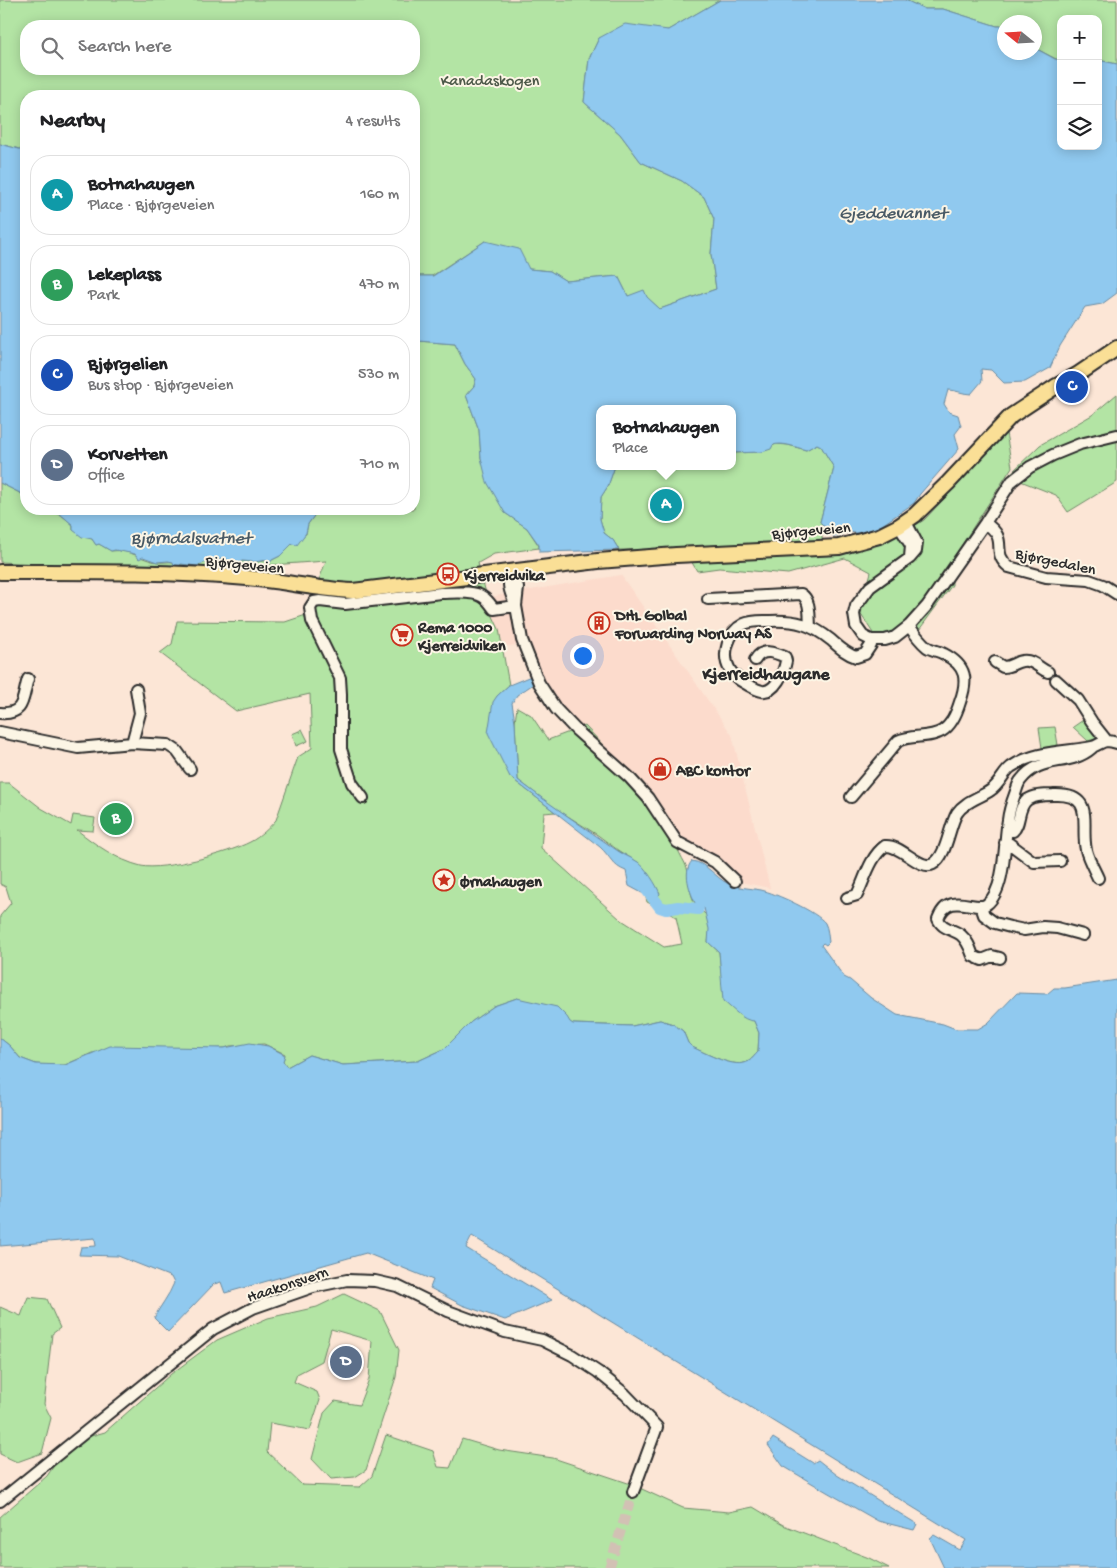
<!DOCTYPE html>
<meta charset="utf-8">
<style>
:root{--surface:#fff;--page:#f2f2f2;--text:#202124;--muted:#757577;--line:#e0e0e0;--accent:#c8321e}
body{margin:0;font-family:"Gochi Hand",sans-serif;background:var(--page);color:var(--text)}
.controls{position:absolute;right:15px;top:15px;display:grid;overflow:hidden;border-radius:10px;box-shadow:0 2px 12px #0003}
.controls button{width:45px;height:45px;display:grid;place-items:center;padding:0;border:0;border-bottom:1px solid var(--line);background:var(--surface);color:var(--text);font:25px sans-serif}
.compass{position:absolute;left:997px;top:15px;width:45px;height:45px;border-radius:50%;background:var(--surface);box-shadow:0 2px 12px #0003;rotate:288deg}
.you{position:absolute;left:582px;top:655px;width:18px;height:18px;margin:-12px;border:4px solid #fff;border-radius:50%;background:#1a73e8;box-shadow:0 0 0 8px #1a73e833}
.badge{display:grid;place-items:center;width:32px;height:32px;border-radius:50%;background:var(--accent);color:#fff;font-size:16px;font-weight:700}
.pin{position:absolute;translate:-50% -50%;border:2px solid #fff;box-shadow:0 1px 5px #0006}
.popup{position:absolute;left:596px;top:405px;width:140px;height:65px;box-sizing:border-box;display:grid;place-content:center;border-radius:10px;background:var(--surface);filter:drop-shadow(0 1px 4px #0005);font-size:16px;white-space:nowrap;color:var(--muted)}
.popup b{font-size:19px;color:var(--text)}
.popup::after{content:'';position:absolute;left:50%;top:100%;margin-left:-10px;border:10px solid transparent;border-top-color:var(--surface)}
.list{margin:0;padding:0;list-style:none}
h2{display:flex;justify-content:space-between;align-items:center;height:65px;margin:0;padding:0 20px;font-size:21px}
h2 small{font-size:16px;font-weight:400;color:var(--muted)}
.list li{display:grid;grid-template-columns:32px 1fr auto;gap:15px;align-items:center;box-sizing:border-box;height:80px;margin:0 10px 10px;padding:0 10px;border:1px solid var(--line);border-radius:20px}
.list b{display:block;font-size:19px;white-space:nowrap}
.list p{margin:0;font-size:16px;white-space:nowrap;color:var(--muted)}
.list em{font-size:16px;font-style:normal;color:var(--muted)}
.icon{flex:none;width:28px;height:28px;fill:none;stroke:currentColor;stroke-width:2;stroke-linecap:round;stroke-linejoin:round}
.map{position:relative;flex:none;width:1117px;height:1568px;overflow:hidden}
.search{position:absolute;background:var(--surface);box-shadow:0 2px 12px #0003;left:20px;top:20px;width:400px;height:55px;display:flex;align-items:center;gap:12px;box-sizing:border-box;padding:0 18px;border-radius:20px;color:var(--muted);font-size:19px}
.panel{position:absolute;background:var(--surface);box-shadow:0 2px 12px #0003;left:20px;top:90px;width:400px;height:425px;border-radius:20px}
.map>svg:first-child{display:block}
.built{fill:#fcdbcc}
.green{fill:#b3e4a4;stroke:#6f8868;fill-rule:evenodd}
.water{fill:#90c9ef;stroke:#688aa1}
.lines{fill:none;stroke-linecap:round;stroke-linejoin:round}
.river{stroke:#90c9ef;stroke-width:12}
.minor-tunnel{stroke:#d2c1b4;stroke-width:10;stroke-dasharray:10 5;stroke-linecap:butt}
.minor-casing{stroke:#2b2b2b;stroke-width:14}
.major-casing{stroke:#2b2b2b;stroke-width:18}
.minor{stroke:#fcf5e5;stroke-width:10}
.major{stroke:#fadf96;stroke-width:14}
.labels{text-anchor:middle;stroke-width:4;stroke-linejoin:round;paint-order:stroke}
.park-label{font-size:16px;fill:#4d5949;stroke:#fcf5e5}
.street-label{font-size:16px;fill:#2b2b2b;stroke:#fcf5e5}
.poi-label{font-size:16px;font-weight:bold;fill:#2b2b2b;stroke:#fcf5e5;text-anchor:start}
.water-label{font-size:18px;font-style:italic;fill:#495a66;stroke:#fcf5e5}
.neighbourhood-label{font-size:18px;font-weight:bold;fill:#2b2b2b;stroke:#fcf5e5}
</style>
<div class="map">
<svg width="1117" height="1568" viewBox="0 0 1117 1568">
<rect width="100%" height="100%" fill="#fce6d6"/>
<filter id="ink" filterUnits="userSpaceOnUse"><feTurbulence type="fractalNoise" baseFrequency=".02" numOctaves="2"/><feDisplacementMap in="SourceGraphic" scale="10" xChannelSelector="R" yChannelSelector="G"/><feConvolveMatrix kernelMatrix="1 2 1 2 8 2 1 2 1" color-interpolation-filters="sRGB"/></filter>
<g filter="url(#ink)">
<path class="built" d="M 621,575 L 732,735 L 770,888 L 735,881 L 684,847 L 539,683 L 517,645 L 361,662 L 425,599 L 495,596 Z"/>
<path class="green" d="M 0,0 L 720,0 L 668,30 L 599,38 L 589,59 L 584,102 L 620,134 L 641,162 L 682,181 L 704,197 L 714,219 L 711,254 L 716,289 L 660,309 L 646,297 L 628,296 L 618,276 L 566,281 L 550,271 L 529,269 L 485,241 L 432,276 L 419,276 L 414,280 L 414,96 L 26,96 L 26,153 L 23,150 L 0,144 ZM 26,26 L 414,26 L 414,69 L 26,69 Z
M 905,0 L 1117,0 L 1117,64 L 1098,60 L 1098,19 L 1061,19 L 1061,60 L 1056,59 L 1035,48 L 1034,22 L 1004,22 L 1004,26 L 997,26 L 943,9 L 925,9 Z
M 414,338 L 418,341 L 455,344 L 465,364 L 476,379 L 474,386 L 466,395 L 479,430 L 481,458 L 505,513 L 527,528 L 539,546 L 539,548 L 494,554 L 478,563 L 491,612 L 499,629 L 509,685 L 497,696 L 510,777 L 555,812 L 544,813 L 541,848 L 620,919 L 664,947 L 682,944 L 676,917 L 647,902 L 645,894 L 653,899 L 660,893 L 639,863 L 619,851 L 599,836 L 552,806 L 518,780 L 515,722 L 517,707 L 531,715 L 548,740 L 585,726 C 623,765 656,805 680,854 C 683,860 687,866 688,872 C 690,889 690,905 707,915 L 710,931 L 708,942 L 719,952 L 723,991 L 754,1021 L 759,1033 L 758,1052 C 755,1055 752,1059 749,1061 C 735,1070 706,1053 692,1047 L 688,1043 L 683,1031 L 673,1024 L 660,1020 L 632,1026 L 573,1024 L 517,998 L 494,1006 L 471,1022 L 444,1049 L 418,1061 L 343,1065 L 309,1055 L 287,1067 L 283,1061 L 285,1054 L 264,1044 L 230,1046 L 225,1048 L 92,1053 L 65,1065 L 59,1066 L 36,1064 L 20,1058 L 10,1046 L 0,1038 L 0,916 L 11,903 L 6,887 L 0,884 L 0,783 L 9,783 L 41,808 L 71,825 L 73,815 L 95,818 L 93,831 L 77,830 C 96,845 117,860 141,866 C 163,871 229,853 250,842 C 260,837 269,828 276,820 L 298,757 L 312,748 L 310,694 L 236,711 L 160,653 L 172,644 L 177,621 L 285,622 L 306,615 L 326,561 L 189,571 L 0,562 L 0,483 L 26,496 L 26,509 C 52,509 54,508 73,525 L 73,530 L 92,539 L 96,545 L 99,544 L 111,551 C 129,548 143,561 158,562 C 164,563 168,561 174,562 L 174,566 L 181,564 L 197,566 L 206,562 L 213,563 L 225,558 L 235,561 L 255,562 L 272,560 L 280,556 L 292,543 L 306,534 L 308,524 L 319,509 L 414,509 Z
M 1117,394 L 1117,482 L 1068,512 L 1056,495 L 1018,480 L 997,505 L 1010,474 L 1040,445 L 1092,415 Z
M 1006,433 L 1012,467 L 952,560 L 952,585 L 919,630 L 904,626 L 880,644 L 860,613 L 871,572 L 845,558 L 788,574 L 719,568 L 697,571 L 684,549 L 619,550 L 613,540 L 604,533 L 600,519 L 601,497 L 608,486 L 615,466 L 732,466 L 732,453 L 762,452 L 776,444 L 788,445 L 806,450 L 817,444 L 821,446 L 834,468 L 820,522 L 822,524 L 822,550 L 843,554 L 889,541 L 924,520 Z
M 1086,718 L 1098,738 L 1088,741 L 1073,727 Z
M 1055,727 L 1058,745 L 1042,748 L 1039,728 Z
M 302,729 L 308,741 L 296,746 L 292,734 L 299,731 L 300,733 L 300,730 Z
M 344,1294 L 380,1311 L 399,1350 L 396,1377 L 366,1470 L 355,1477 L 331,1479 L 312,1459 L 324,1413 L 335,1401 L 359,1405 L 369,1379 L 372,1341 L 331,1329 L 322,1361 L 297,1374 L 294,1382 L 317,1392 L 320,1400 L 310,1430 L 270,1423 L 267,1452 L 302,1485 L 360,1487 L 372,1476 L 386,1435 L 433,1451 L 438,1467 L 450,1468 L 462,1439 L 499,1450 L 553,1458 L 631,1484 L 683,1508 L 729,1512 L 753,1507 L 783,1525 L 869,1558 L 889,1568 L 0,1568 L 0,1517 L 47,1476 L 70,1442 L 105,1432 L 171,1374 L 217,1340 L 268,1318 L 317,1307 Z
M 28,1297 L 47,1299 L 60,1328 L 52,1334 L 44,1404 L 51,1418 L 42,1453 L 17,1462 L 0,1454 L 0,1307 L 21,1316 Z"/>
<path class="water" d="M 720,0 L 905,0 L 925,9 L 943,9 L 997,26 L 1004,26 L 1004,52 L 1034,52 L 1035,48 L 1055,59 L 1061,60 L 1061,146 L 1098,146 L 1098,60 L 1117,64 L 1117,293 L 1102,304 L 1085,307 L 1060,346 L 1050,368 L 1025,382 L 1004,383 L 991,370 L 981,369 L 982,381 L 971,394 C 963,394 956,390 948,390 L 944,404 L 949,412 L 958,415 L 961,426 L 955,434 L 959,449 L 920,494 L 914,503 L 882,525 L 862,534 L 849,532 L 834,537 L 820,522 L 834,468 L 821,446 L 817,444 L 806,450 C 795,447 783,442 773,445 L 771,449 L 762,452 L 732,453 L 732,409 L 600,409 L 600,466 L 615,466 L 608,486 L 601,497 L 600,519 L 604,533 L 613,540 L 619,550 L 539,552 L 539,545 L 527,528 L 505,513 L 487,482 L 481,458 L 479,430 L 466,395 L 474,386 L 476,379 L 465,364 L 455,344 L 418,341 L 414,338 L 414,280 L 419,276 L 433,276 L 485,241 L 519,249 L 529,269 L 550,271 L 566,281 L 618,276 L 628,296 L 644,290 L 647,297 L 660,309 L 716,289 L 711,254 L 714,219 L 704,197 L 682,181 L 641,162 L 620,134 L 584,102 L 589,59 L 599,38 L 625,24 L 668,30 Z
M 0,144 L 23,150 L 26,153 L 26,496 L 0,483 Z
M 51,509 L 319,509 L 308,524 L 306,533 L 297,545 L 292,544 L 280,556 L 272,560 L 269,564 L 266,560 L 255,562 L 242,561 L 239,563 L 235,561 L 232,563 L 225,558 L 220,559 L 219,562 L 206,562 L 197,566 L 181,564 L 178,569 L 174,566 L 173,562 L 168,561 L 157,562 L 143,557 L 139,559 L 135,554 L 115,550 L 111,551 L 99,544 L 96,545 L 92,539 L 82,537 L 73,530 L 73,525 L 59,513 Z
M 531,676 L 535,683 L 517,695 L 512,703 L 515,722 L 518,780 C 550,805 584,827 618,851 C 624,855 632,858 638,862 C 645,867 657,885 660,894 L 657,897 L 653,899 L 629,886 L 626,871 C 612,866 611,857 600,847 L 510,777 L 488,733 L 493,702 L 497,696 L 509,685 Z
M 692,861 C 707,863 716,878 727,883 C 737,888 750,888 761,890 C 775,893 817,912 825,923 C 828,929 828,935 829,942 L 826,945 L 823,943 L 821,945 L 844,977 L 850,980 L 871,998 L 897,1015 L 943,1024 L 956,1029 L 978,1029 L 988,1023 L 1017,993 L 1047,994 L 1054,988 L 1065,988 L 1117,980 L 1117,1568 L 944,1568 L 930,1538 L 934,1535 L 960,1550 L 966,1540 L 472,1236 L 466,1248 L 552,1300 L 505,1320 L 462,1305 L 430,1288 L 433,1280 L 366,1253 L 225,1293 L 221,1282 L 214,1284 L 168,1332 L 154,1318 C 160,1306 169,1296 174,1283 L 171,1277 L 118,1256 L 79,1255 L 81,1247 L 96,1246 L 95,1238 L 0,1246 L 0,1038 L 10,1046 L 20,1058 L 36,1064 L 65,1065 L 110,1046 L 224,1048 L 250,1043 L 268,1046 L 285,1055 L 283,1061 L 287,1067 L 309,1055 L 343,1065 L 418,1061 L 444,1049 L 471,1022 L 494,1006 L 517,998 L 557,1007 L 567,1017 L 570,1022 L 573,1024 L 632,1026 L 660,1020 L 673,1024 L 683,1031 L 688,1043 L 692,1047 C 706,1053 735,1070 749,1061 C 752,1059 755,1055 758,1052 L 759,1033 L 754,1021 C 743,1021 732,1008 723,1001 L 719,952 L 708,942 L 709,929 L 704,908 L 698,909 C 692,897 681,873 692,861 Z
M 773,1438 L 813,1463 L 818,1460 L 837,1475 L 917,1524 L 914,1530 L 878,1521 L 827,1492 L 783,1466 L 768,1445 Z"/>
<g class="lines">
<path class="river" d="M 644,886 L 660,907 L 666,909 L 678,907 L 698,909"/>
<path class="minor-tunnel" d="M 609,1568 L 633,1492"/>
<g class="minor-casing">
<path id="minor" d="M 906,522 L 917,543 L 916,551 L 910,558 L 870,587 L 856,606 L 854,614 L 856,626 L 863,636 L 871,640 L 885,640 L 895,637 L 909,626 L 927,606 L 985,523 L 1012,481 L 1030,467 L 1053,455 L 1080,444 L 1117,435
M 985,523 C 1011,540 989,551 1009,567 L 1046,577 L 1089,580 L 1103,585 L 1117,594
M 899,526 L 911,546 L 910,557
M 708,599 L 801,594 C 811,600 809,615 810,626
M 516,606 C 511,594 506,585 511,572 L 516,579 L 518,588 L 516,606 L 522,640 L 539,683 L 556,709 L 576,730 L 629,777 L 648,798 L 677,842 L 715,862 L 735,881
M 755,660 C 762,648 774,652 785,657 L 786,661 C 784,672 775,693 762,691 C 757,690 752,687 748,685 C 741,681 734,677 730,670 C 721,655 728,632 744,624 C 752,620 762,621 771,621 C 796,620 811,624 831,640 C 839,647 846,654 856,657 L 865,654 L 871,645 L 871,640
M 995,662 L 1003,667 C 1011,667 1015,662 1022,661 C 1033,659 1040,669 1048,672
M 1056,680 L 1078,700 L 1092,722 L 1107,741
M 0,713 C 26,715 22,697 28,679
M 0,732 L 78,748 L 132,743 L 168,745 L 177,751 L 190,769
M 132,743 L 140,713 L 136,689
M 851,797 L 898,741 C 911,734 929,739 942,731 C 952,725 957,712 960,702 C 968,680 967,666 944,654 C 939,651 931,650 927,647 C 920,641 914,633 909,626
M 363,798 L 352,783 L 341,749 L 341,694 L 340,678 L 312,621 L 310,608 L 314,602 L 320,601 L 345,604 L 441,593 C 453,593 473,590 483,597 C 488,600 491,605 494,609 L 516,606
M 1007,830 L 1013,831 C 1021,824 1017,808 1027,800 C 1034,795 1045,795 1053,795 C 1097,793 1080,824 1086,850 C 1088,859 1094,869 1098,878
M 1005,843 L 1010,844 L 1034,862 L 1060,861
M 847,898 L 857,895 C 865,879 870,857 885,846 C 901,844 920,871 933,864 C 947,856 949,826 957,813 C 965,801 980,798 991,790 C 1000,784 1003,773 1011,767 C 1034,751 1066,752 1092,747 C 1097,746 1101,742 1106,741 C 1109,741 1114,742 1117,743
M 981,906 L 984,915 L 995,923 L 1010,927 L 1024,930 L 1043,927 L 1057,928 L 1083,935
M 1000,958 L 992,956 L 982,960 L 973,956 C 970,948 968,941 961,935 C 953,929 942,929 938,919 C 949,889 976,913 987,904 C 1006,889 1004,841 1008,820 C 1009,811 1012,802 1015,794 C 1017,789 1018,783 1021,780 C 1041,754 1069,768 1092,748
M 0,1501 L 213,1329 L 253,1308 L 313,1287 L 347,1280 L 375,1281 L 397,1286 L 448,1311 L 505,1332 L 542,1340 L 572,1355 L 598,1372 L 625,1394 L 657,1427 L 633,1492"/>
</g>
<g class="major-casing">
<path id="major" d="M 0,572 C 82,572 165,571 247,578 C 282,581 317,589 353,591 L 598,561 L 676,555 L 839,547 L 879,536 L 899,526 L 915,515 L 948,483 L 1011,416 L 1055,387 L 1077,375 L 1117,348"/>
</g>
<use href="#minor" class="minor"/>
<use href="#major" class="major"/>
</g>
</g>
<defs>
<g id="bus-ring" transform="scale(1.125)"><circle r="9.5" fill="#fcf5e5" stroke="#c8321e" stroke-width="1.5"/><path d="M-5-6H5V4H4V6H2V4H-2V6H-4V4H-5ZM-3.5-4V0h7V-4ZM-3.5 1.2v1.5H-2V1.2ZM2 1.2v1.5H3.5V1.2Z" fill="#c8321e"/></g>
<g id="building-ring" transform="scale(1.125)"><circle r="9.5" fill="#fcf5e5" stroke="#c8321e" stroke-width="1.5"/><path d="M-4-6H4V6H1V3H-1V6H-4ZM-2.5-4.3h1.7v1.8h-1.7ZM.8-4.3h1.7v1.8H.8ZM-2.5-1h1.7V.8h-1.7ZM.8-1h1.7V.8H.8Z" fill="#c8321e"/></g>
<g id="supermarket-ring" transform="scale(1.125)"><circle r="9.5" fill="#fcf5e5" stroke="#c8321e" stroke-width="1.5"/><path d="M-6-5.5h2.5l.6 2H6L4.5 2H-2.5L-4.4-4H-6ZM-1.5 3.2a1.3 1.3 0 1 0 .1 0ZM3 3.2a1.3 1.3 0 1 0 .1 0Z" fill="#c8321e"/></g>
<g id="shop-ring" transform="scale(1.125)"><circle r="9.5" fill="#fcf5e5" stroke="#c8321e" stroke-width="1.5"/><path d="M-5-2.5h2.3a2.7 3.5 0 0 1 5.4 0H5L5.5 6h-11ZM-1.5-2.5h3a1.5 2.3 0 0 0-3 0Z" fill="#c8321e"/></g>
<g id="sight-ring" transform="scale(1.125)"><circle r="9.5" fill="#fcf5e5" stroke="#c8321e" stroke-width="1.5"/><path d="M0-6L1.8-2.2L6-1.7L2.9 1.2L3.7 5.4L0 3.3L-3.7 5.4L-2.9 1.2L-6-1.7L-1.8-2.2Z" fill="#c8321e"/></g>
</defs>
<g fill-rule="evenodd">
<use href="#bus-ring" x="448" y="574"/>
<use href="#building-ring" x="599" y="623"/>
<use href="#supermarket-ring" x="402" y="635"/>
<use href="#shop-ring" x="660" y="769"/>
<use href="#sight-ring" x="444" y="880"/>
</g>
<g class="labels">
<g class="park-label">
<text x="490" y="85">Kanadaskogen</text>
</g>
<g class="street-label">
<text transform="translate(811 529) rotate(-5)" y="6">Bjørgeveien</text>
<text transform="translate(1056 560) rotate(12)" y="6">Bjørgedalen</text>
<text transform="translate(245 563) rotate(6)" y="6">Bjørgeveien</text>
<text transform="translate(287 1283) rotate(-18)" y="6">Haakonsvern</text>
</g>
<g class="poi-label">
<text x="464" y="580">Kjerreidvika</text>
<text x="615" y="620">DHL Golbal<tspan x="615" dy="18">Forwarding Norway AS</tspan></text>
<text x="418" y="632">Rema 1000<tspan x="418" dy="18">Kjerreidviken</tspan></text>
<text x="676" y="775">ABC kontor</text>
<text x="460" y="886">Ørnahaugen</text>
</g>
<g class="water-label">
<text x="893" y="218">Gjeddevannet</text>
<text x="191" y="543">Bjørndalsvatnet</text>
</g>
<g class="neighbourhood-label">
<text x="766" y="679">Kjerreidhaugane</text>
</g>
</g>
</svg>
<div class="controls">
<button>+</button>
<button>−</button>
<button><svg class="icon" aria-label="layers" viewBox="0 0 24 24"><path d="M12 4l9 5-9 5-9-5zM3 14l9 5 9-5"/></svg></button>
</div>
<svg class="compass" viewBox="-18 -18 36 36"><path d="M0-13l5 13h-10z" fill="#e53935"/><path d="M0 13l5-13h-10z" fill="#757577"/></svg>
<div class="you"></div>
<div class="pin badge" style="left:666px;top:505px;background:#0f9aa8">A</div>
<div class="popup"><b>Botnahaugen</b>Place</div>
<div class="pin badge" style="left:116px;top:819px;background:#2e9e5b">B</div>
<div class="pin badge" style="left:1072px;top:387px;background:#1a4fb4">C</div>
<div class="pin badge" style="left:346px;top:1362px;background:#5c6f8a">D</div>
<div class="search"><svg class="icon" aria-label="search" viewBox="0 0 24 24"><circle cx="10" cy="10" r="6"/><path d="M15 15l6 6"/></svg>Search here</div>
<section class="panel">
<h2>Nearby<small>4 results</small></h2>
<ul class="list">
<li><span class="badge" style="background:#0f9aa8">A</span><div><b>Botnahaugen</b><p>Place · Bjørgeveien</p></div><em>160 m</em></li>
<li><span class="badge" style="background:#2e9e5b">B</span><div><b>Lekeplass</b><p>Park</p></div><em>470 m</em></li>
<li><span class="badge" style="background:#1a4fb4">C</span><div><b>Bjørgelien</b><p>Bus stop · Bjørgeveien</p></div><em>530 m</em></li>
<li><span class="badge" style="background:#5c6f8a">D</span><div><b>Korvetten</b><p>Office</p></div><em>710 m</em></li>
</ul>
</section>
</div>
